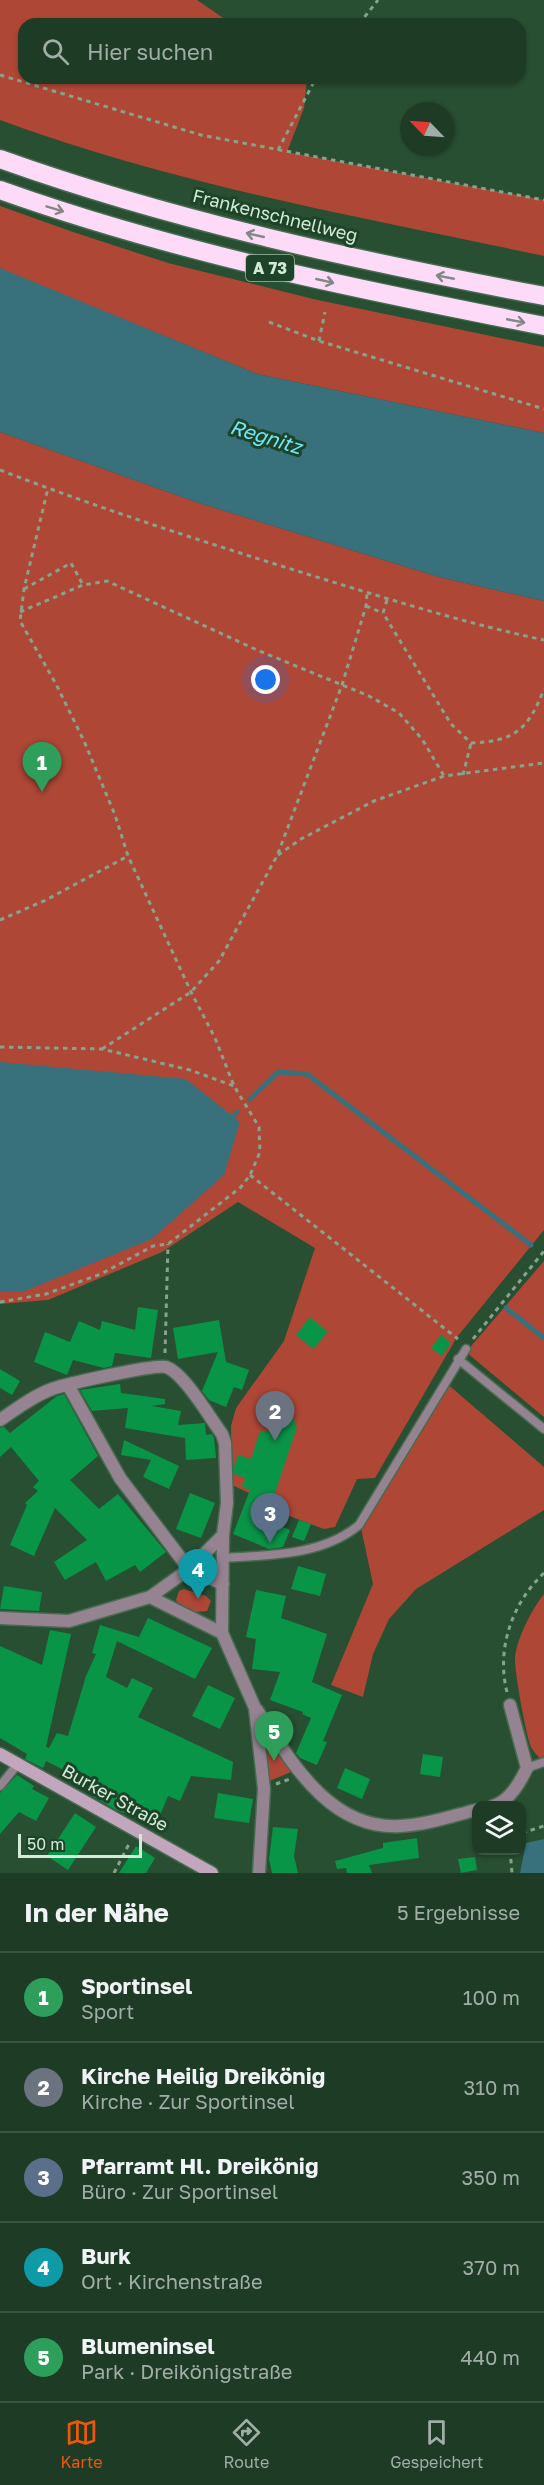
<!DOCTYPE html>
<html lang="de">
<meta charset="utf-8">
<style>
:root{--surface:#1e3b26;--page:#26422e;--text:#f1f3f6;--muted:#a1ada7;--line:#3c5543;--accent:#ea580c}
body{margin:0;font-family:"Golos Text",sans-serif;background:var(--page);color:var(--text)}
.controls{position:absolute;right:18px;bottom:18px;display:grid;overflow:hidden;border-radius:12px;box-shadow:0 2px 4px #0004}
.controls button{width:54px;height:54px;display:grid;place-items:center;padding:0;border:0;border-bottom:2px solid var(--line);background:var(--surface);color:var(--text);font:30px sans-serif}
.compass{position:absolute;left:400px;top:102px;width:54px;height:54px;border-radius:50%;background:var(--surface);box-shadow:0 2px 4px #0004;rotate:295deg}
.scale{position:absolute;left:18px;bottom:15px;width:124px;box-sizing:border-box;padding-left:6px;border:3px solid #d4ead8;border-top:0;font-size:16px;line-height:21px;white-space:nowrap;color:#d4ead8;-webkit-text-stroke:4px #1d4428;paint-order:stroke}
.you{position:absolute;left:266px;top:680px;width:21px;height:21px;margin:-15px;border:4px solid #fff;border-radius:50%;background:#1a73e8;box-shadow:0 0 0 9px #1a73e833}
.badge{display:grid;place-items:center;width:39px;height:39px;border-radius:50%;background:var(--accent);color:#fff;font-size:20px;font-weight:700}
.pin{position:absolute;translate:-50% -50px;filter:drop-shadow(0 2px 3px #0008)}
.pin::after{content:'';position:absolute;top:32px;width:21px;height:18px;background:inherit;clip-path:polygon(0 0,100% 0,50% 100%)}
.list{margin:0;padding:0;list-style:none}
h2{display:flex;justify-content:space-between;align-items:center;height:78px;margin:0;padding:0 24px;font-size:26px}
h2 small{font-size:20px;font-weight:400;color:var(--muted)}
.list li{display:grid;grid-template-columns:39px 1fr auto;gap:18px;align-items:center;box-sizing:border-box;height:90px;padding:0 24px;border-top:2px solid var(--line)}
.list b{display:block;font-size:22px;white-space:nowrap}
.list p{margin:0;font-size:20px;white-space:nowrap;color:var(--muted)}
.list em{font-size:20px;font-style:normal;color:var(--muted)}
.icon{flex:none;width:33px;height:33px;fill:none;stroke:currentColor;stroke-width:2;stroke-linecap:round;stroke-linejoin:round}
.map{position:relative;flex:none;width:544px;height:1873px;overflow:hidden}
.search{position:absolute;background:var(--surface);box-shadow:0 2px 4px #0004;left:18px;right:18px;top:18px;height:66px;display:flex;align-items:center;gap:15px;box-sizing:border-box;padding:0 21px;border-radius:18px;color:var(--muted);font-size:22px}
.sheet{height:528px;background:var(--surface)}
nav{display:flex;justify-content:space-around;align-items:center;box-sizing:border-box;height:84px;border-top:2px solid var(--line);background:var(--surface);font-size:16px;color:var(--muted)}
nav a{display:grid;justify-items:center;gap:3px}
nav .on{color:var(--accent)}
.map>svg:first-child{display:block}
.green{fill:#af4736}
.water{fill:#38717c}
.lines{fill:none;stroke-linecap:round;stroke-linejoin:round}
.stream{stroke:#38717c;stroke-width:5}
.building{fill:#099548}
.service-casing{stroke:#476b50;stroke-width:11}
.minor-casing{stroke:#476b50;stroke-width:15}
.secondary-casing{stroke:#476b50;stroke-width:15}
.motorway-casing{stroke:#476b50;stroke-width:21}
.path{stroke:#86a48d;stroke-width:3;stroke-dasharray:4.5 4.5;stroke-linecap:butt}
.service{stroke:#958392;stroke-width:8}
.minor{stroke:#958392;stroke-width:12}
.secondary{stroke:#c1a6bd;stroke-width:12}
.motorway{stroke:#fddbf8;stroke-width:18}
.oneway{stroke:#828886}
.labels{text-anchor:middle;stroke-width:6;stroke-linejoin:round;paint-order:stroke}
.shield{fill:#1d4428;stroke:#9db8a3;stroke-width:1.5}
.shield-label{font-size:16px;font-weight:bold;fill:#d4ead8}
.street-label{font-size:18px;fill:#d4ead8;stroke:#1d4428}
.water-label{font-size:20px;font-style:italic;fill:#6fe7fd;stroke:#1d4428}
</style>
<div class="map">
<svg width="544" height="1873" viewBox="0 0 544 1873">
<rect width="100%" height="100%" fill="#284f32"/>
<path class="green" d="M 0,0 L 197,0 L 232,24 L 24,24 L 24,78 L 307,78 L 304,108 L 287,152 L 544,200 L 544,256 C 362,217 175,185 0,120 Z
M 0,206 L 73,232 L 168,263 L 313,299 L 544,347 L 544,433 L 257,374 L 5,271 L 0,268 Z
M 0,432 L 199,503 L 439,577 L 544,601 L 544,1230 L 457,1337 L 375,1478 L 357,1479 L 335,1527 L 324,1529 L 268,1508 L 268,1502 L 232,1485 L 231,1426 L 236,1408 L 284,1341 L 315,1248 L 238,1202 L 162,1252 L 48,1300 L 0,1304 Z
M 544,1261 L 544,1417 L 466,1352 Z
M 445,1382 L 544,1467 L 544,1510 L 416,1589 L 389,1619 L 373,1654 L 363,1697 L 331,1685 L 373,1584 L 361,1528 Z
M 184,1589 L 206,1596 L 211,1601 L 207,1611 L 196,1612 L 179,1605 L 176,1600 L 179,1591 Z
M 544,1594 L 544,1766 C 542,1758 535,1755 531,1747 C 526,1735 514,1670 515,1657 C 517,1638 532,1609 544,1594 Z
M 262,1727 L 291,1772 L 267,1782 Z"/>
<path class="water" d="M 0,268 L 257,374 L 544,433 L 544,601 L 439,577 L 199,503 L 0,432 Z
M 0,1062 L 186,1079 L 240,1122 L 224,1175 L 152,1239 L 25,1291 L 0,1292 Z
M 544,1839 L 544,1873 L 520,1873 L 526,1843 Z"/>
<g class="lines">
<path class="stream" d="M 250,1099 L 278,1072 L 307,1074 L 531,1245
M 233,1116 L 237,1112
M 506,1308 L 544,1338"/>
</g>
<path class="building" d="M 138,1307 L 158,1310 L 151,1358 L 115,1353 L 112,1366 L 104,1368 L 73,1360 L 67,1375 L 34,1362 L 45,1332 L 70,1342 L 79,1321 L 100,1330 L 102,1321 L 135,1330 Z
M 310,1317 L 328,1332 L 313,1349 L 296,1335 Z
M 219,1320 L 226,1362 L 249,1370 L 242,1390 L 234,1387 L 226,1407 L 209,1400 L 202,1391 L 218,1352 L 178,1359 L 173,1328 Z
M 441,1335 L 451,1343 L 442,1356 L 431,1348 Z
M 0,1369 L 20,1381 L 12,1395 L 0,1388 Z
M 120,1384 L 121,1393 L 165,1399 L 165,1404 L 152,1406 L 181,1411 L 178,1425 L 205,1423 L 206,1435 L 212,1434 L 214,1438 L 216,1458 L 186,1460 L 185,1438 L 125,1428 L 128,1408 L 92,1411 L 80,1390 Z
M 64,1394 L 98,1456 L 70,1480 L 99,1509 L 118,1494 L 166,1552 L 140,1572 L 135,1565 L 106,1581 L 96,1562 L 65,1580 L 54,1562 L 87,1540 L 55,1508 L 34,1556 L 10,1545 L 27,1505 L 25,1503 L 38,1491 L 33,1487 L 39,1481 L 11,1447 L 0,1457 L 0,1428 L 4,1427 L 10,1433 L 57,1396 Z
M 275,1411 L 285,1412 L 293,1417 L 297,1427 L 266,1520 L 290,1530 L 283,1547 L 269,1549 L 233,1534 L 250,1490 L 242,1487 L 245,1478 L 234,1474 L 234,1467 L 238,1455 L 251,1459 L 260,1431 L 279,1430 L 257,1420 Z
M 124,1440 L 179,1466 L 169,1489 L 143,1477 L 151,1460 L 121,1455 Z
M 190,1493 L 215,1503 L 201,1538 L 176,1529 Z
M 299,1520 L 311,1524 L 304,1541 L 292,1537 Z
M 298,1566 L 326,1574 L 320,1596 L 291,1589 Z
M 4,1586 L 42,1592 L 39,1611 L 0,1609 Z
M 256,1590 L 286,1596 L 281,1618 L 327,1634 L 312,1682 L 342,1695 L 323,1741 L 327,1742 L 317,1765 L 300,1758 L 296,1753 L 311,1718 L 302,1714 L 303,1712 L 270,1700 L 280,1672 L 252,1669 L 256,1639 L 246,1637 Z
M 148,1618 L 212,1648 L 195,1679 L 117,1641 L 106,1677 L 127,1688 L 132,1678 L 153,1688 L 138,1717 L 233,1762 L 231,1780 L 191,1776 L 180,1801 L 168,1796 L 156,1825 L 116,1810 L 92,1796 L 94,1794 L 69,1781 L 73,1775 L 46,1761 L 43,1768 L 25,1759 L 27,1754 L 0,1738 L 0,1646 L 42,1665 L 50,1630 L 71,1634 L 46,1747 L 49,1748 L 57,1733 L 68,1736 L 86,1676 L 96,1654 L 92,1653 L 100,1625 L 139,1637 Z
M 208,1685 L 235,1698 L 220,1729 L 192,1716 Z
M 423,1754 L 443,1757 L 440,1777 L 420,1774 Z
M 345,1768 L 370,1779 L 362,1799 L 337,1788 Z
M 17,1775 L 34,1786 L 32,1789 L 49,1798 L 36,1821 L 19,1812 L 0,1834 L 0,1793 Z
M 218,1793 L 253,1799 L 249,1823 L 214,1818 Z
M 75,1813 L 96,1827 L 68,1870 L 47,1856 Z
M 273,1827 L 298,1829 L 294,1856 L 298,1873 L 272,1873 L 269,1859 Z
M 417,1838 L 419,1858 L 369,1865 L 372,1873 L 347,1873 L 346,1868 L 337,1869 L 335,1861 L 383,1848 L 383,1843 Z
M 136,1846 L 155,1858 L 146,1873 L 119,1873 Z
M 475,1857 L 477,1870 L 461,1873 L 458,1859 Z"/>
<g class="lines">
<g class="service-casing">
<path id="service" d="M 458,1359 L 544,1429
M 224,1558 C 269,1555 322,1556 359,1525 L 466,1349
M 527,1768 L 544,1762
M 0,1786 L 17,1765"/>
</g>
<g class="minor-casing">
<path id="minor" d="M 68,1385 L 120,1478 L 189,1569 L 223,1584
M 0,1420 C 16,1409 33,1396 52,1389 C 66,1384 155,1364 166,1367 C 184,1373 210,1418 222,1434 L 225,1443 L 227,1503 L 223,1535 L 222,1633 L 255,1708 L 264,1789 L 259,1873
M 150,1597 L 222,1633
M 0,1618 L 69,1621 L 150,1597 L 189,1569 L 223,1535
M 257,1710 C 291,1761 329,1830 400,1826 C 426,1825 452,1816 476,1810
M 493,1806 C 510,1801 520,1782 527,1768 L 510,1705"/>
</g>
<g class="secondary-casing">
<path id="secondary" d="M 0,1754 L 212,1873"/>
</g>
<g class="motorway-casing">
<path id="motorway" d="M 0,159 C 176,222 360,261 544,296
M 0,190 C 176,253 361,290 544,326"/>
</g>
<path class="path" d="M 359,24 L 378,0
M 0,75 L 201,135 L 544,200
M 278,150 L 316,78
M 269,322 L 319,341 L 544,409
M 319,341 L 325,312
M 0,470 C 101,509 204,542 307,574 C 385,598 464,623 544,640
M 24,589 L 71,563 L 83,585
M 387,600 L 383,613 L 451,724 L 471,743 C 515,741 528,730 544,689
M 366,606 L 383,613
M 20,612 L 83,585 L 107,581 L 257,650 L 369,696 L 399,713 L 422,739 L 444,776
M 463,775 L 471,743
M 278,855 L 301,839 L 374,801 L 444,776 L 544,763
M 0,920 L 46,900 L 128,856
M 0,1047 L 102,1049 L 190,1070 L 234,1086
M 102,1049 L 191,992 L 219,961 L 277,856 L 342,685 L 366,606 L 367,593
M 250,1175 L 458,1339
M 0,1302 L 46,1294 L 101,1274 L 153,1246 L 168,1244 L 241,1187 L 250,1175 L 260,1152 L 259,1127 L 234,1086 L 215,1038 L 191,992 L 128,856 L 115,815 L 84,741 L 56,684 L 20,621 L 24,589 L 48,488
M 473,1339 L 544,1251
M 165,1353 L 168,1244
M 507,1692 C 496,1649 512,1603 544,1573
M 276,1784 L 290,1779
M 522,1833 L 544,1826
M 510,1850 L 512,1873
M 114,1873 L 130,1842"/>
<use href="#service" class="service"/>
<use href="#minor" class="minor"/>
<use href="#secondary" class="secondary"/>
<use href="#motorway" class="motorway"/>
</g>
<defs><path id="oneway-shaft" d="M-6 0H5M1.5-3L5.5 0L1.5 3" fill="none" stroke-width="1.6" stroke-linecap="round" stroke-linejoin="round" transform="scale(1.5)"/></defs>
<g class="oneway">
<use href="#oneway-shaft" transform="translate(55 209) rotate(17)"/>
<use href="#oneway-shaft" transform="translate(255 235) rotate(-167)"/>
<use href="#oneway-shaft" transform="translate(445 277) rotate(-169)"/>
<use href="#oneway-shaft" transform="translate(325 281) rotate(13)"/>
<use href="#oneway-shaft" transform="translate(516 321) rotate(11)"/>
</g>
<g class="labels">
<rect class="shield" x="246" y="255" width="48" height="26" rx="4.5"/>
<g class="shield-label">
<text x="270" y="274">A 73</text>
</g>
<g class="street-label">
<text transform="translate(275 216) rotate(14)" y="6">Frankenschnellweg</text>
<text transform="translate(115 1798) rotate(29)" y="6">Burker Straße</text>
</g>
<g class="water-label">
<text transform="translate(266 437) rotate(17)" y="7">Regnitz</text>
</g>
</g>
</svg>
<div class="controls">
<button><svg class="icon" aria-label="layers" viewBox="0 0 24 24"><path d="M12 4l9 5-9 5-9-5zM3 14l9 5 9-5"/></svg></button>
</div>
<svg class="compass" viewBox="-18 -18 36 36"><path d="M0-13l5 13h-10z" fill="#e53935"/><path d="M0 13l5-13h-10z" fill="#a1ada7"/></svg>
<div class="scale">50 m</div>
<div class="you"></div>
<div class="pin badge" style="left:42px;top:792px;background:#2e9e5b">1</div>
<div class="pin badge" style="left:275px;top:1441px;background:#6b7280">2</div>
<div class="pin badge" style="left:270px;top:1543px;background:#5c6f8a">3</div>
<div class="pin badge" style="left:198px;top:1599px;background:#0f9aa8">4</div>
<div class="pin badge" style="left:274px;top:1761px;background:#2e9e5b">5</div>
<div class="search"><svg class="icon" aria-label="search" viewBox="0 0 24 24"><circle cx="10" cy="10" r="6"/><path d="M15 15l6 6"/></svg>Hier suchen</div>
</div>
<section class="sheet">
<h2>In der Nähe<small>5 Ergebnisse</small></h2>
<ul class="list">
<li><span class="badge" style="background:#2e9e5b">1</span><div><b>Sportinsel</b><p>Sport</p></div><em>100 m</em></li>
<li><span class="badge" style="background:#6b7280">2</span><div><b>Kirche Heilig Dreikönig</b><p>Kirche · Zur Sportinsel</p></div><em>310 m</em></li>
<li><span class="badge" style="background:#5c6f8a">3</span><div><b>Pfarramt Hl. Dreikönig</b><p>Büro · Zur Sportinsel</p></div><em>350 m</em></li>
<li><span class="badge" style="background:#0f9aa8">4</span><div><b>Burk</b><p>Ort · Kirchenstraße</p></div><em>370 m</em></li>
<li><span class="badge" style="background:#2e9e5b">5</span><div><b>Blumeninsel</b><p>Park · Dreikönigstraße</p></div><em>440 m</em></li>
</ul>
</section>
<nav>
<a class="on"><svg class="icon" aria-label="map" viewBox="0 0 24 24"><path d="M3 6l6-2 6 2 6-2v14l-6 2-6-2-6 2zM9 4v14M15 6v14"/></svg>Karte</a>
<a><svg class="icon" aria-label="directions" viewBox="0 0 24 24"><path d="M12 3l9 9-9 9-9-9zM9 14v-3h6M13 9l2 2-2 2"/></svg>Route</a>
<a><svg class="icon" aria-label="saved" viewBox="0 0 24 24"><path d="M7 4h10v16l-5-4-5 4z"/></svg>Gespeichert</a>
</nav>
